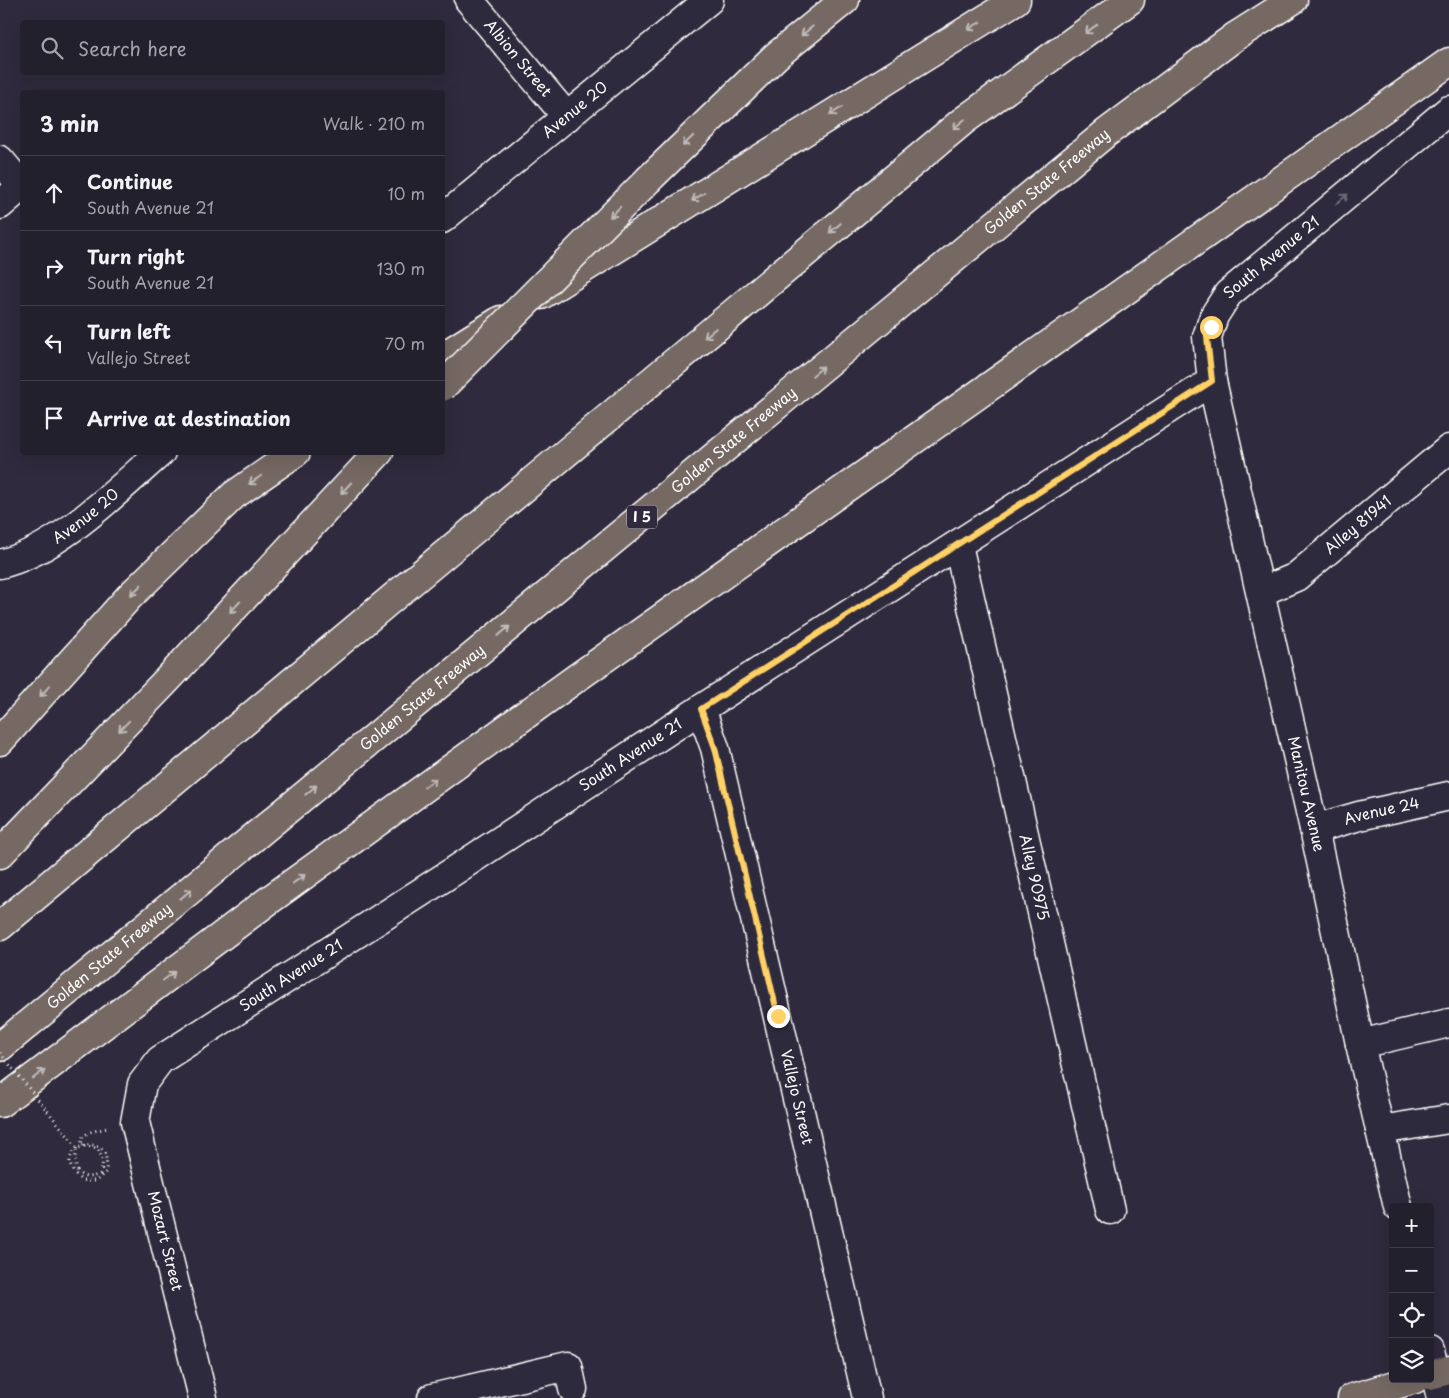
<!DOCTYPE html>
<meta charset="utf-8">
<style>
:root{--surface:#23202e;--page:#2b2836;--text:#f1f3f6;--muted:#a3a3aa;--line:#403e4a}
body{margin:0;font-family:"Playpen Sans",sans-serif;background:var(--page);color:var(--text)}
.controls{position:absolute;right:15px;bottom:15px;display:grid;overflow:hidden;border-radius:5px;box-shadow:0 5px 20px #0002}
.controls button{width:45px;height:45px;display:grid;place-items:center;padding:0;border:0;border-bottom:1px solid var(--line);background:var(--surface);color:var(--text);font:25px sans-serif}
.stop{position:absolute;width:15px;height:15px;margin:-11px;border:4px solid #ffd166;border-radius:50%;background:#fff}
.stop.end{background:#ffd166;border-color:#fff;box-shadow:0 1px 5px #0008}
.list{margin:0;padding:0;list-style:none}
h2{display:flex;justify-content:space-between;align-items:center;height:65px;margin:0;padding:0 20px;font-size:21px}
h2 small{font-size:16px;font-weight:400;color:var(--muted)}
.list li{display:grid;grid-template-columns:32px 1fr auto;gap:15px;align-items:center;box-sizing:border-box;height:75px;padding:0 20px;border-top:1px solid var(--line)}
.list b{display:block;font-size:19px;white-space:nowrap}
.list p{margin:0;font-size:16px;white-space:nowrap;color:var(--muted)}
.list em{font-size:16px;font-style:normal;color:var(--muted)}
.icon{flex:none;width:28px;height:28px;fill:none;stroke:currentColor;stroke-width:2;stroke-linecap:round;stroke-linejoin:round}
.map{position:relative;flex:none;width:1449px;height:1398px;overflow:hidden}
.search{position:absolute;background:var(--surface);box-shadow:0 5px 20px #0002;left:20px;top:20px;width:425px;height:55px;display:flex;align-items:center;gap:12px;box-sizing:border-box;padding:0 18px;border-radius:5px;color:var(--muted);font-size:19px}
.panel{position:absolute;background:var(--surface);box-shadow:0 5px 20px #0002;left:20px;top:90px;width:425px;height:365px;border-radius:5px}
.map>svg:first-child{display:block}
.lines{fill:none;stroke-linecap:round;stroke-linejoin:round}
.minor-casing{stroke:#fff;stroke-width:31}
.major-casing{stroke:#fff;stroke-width:31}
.highway-casing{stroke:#fff;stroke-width:31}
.path{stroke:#fff;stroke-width:3;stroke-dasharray:1 4;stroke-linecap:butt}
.minor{stroke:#2f2a3d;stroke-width:28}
.major{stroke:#766964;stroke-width:28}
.highway{stroke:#766964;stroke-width:28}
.highway-bridge-casing{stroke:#fff;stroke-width:31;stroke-linecap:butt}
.path-bridge{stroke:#fff;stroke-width:3;stroke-dasharray:1 4;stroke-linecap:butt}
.highway-bridge{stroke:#766964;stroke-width:28}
.oneway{stroke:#c1bcb9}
.oneway2{stroke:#6d6a77}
.route{stroke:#ffd166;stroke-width:6}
.labels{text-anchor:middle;stroke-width:4;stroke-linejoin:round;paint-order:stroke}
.shield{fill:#2f2a3d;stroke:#c1bfc5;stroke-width:1}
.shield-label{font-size:14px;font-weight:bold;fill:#fff}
.street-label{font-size:15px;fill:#fff;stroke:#2f2a3d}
</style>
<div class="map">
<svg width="1449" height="1398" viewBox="0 0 1449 1398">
<rect width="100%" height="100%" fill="#2f2a3d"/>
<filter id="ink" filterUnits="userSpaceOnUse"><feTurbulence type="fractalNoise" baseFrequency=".02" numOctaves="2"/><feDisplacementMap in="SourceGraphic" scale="10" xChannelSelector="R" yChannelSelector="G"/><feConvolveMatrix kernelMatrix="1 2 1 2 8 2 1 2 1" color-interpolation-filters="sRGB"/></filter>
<g filter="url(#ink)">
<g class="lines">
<g class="minor-casing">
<g id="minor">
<path id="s1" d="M 469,0 L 567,117"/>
<path d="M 0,160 L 22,186 L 0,205"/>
<path id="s2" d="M 442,219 L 709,0"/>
<path id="s3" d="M 958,545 L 1110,1210"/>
<path id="s4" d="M 0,564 C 60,550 115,492 161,452"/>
<path id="s5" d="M 1261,592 L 1296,577 L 1449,449"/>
<path id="s6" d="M 701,709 L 715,748 L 867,1398"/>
<path id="s7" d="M 1314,829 L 1359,816 L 1449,796"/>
<path d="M 1360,1044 L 1449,1023"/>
<path d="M 1380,1130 L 1449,1119"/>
<path id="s8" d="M 1398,1207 L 1360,1044 L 1314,829 L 1212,381 L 1207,337 L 1214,316 L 1228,294 L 1449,110"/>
<path d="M 1430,1351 L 1441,1398"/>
<path id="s9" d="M 203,1398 L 135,1122 L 142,1084 L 160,1060 L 454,871 L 701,709 L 1212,381"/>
<path d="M 432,1398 L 568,1366 L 573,1389"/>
</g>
</g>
<g class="major-casing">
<path id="major" d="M 1430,1375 L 1449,1370
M 1352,1398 L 1415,1379"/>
</g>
<g class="highway-casing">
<g id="highway">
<path d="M 650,178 L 776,56 L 845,0"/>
<path d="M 541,295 L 1016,0"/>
<path d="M 442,357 L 501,320"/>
<path d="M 0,741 L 129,597 L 234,495 L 296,452"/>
<path d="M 0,854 L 168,679 L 379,452"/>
<path d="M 0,926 L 963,121 L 1130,0"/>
<path id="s10" d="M 0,1047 L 1106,133 L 1236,36 L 1293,0"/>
<path d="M 0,1103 L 268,901 L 575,679 L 1449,62"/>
</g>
</g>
<path class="path" d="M 77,1148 C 64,1161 71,1170 82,1181 L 96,1181 L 106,1172 C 108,1151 103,1143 81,1145 L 83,1136 L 90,1132 L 107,1128"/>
<use href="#minor" class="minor"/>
<use href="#major" class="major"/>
<use href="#highway" class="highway"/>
<g class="highway-bridge-casing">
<path id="highway-bridge" d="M 442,387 L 650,178"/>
</g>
<path class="path-bridge" d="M 0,1053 L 77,1147 C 73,1166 76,1184 100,1174 C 104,1163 103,1158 97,1148 L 86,1146 L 77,1148"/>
<use href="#highway-bridge" class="highway-bridge"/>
</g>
<defs><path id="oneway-shaft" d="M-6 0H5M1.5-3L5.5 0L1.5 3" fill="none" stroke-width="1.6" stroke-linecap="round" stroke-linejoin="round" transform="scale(1.25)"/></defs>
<g class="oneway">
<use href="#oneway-shaft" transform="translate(974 26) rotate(148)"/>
<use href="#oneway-shaft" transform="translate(1091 29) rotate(144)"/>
<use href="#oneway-shaft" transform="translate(807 31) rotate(141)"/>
<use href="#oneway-shaft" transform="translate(836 111) rotate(148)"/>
<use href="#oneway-shaft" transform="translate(959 124) rotate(141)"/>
<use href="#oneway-shaft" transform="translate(688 141) rotate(136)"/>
<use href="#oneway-shaft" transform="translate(698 197) rotate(148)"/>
<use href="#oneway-shaft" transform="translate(615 212) rotate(135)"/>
<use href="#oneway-shaft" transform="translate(835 228) rotate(140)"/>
<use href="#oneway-shaft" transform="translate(710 333) rotate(140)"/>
<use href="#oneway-shaft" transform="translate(818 371) rotate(-40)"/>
<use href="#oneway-shaft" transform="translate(255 480) rotate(145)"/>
<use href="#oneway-shaft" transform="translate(346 488) rotate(133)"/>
<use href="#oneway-shaft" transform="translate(136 590) rotate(136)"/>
<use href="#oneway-shaft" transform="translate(235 607) rotate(133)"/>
<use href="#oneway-shaft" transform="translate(504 631) rotate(-40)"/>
<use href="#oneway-shaft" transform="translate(45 691) rotate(132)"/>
<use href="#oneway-shaft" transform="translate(124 726) rotate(134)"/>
<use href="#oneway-shaft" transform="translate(430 783) rotate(-36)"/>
<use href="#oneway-shaft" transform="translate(311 790) rotate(-40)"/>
<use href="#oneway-shaft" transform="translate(299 879) rotate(-36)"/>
<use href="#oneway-shaft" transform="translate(186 894) rotate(-40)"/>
<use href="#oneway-shaft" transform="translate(169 976) rotate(-37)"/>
<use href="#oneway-shaft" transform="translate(39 1074) rotate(-37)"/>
</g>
<use class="oneway2" href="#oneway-shaft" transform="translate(1342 199) rotate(-40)"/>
</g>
<g class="lines" filter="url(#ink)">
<path class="route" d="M 778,1016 L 715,748 L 701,709 L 1212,381 L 1207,337 L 1211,327"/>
</g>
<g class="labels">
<rect class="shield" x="627" y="505.5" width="30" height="23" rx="4"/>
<g class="shield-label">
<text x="642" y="522">I 5</text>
</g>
<g class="street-label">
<text dy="5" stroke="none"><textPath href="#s1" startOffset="76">Albion Street</textPath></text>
<text dy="5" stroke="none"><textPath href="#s2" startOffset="172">Avenue 20</textPath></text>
<text dy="5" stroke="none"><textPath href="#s10" startOffset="1358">Golden State Freeway</textPath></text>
<text dy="5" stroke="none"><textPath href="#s8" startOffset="996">South Avenue 21</textPath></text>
<text dy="5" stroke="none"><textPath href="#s10" startOffset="952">Golden State Freeway</textPath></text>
<text dy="5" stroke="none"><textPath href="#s4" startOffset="99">Avenue 20</textPath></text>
<text dy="5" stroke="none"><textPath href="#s5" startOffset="119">Alley 81941</textPath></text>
<text dy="5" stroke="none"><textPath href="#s10" startOffset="548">Golden State Freeway</textPath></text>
<text dy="5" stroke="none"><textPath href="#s9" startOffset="914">South Avenue 21</textPath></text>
<text transform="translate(1306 794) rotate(77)" y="5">Manitou Avenue</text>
<text dy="5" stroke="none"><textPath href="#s7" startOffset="70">Avenue 24</textPath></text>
<text dy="5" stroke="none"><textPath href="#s3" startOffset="341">Alley 90975</textPath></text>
<text dy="5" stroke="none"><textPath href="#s10" startOffset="142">Golden State Freeway</textPath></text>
<text dy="5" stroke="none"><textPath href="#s9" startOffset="509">South Avenue 21</textPath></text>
<text dy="5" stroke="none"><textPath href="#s6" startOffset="400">Vallejo Street</textPath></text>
<text transform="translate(165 1241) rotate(76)" y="5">Mozart Street</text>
</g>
</g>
</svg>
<div class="controls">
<button>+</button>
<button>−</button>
<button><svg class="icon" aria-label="locate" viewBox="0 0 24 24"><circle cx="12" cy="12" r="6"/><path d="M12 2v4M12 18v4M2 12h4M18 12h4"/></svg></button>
<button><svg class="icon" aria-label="layers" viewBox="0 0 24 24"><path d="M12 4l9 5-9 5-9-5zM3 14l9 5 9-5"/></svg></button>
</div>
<div class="stop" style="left:1211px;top:327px"></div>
<div class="stop end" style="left:778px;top:1016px"></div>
<div class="search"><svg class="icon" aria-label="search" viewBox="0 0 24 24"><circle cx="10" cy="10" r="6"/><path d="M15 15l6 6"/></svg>Search here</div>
<section class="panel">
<h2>3 min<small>Walk · 210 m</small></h2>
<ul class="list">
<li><svg class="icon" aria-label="ahead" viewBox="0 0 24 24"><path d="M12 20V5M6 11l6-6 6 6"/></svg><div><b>Continue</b><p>South Avenue 21</p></div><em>10 m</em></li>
<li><svg class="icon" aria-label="right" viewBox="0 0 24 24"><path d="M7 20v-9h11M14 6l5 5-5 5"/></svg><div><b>Turn right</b><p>South Avenue 21</p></div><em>130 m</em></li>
<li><svg class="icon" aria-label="left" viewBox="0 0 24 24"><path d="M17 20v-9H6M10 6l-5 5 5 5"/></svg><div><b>Turn left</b><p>Vallejo Street</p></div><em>70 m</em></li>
<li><svg class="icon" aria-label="arrive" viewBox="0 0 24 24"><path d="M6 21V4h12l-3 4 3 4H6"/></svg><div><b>Arrive at destination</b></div></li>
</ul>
</section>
</div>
